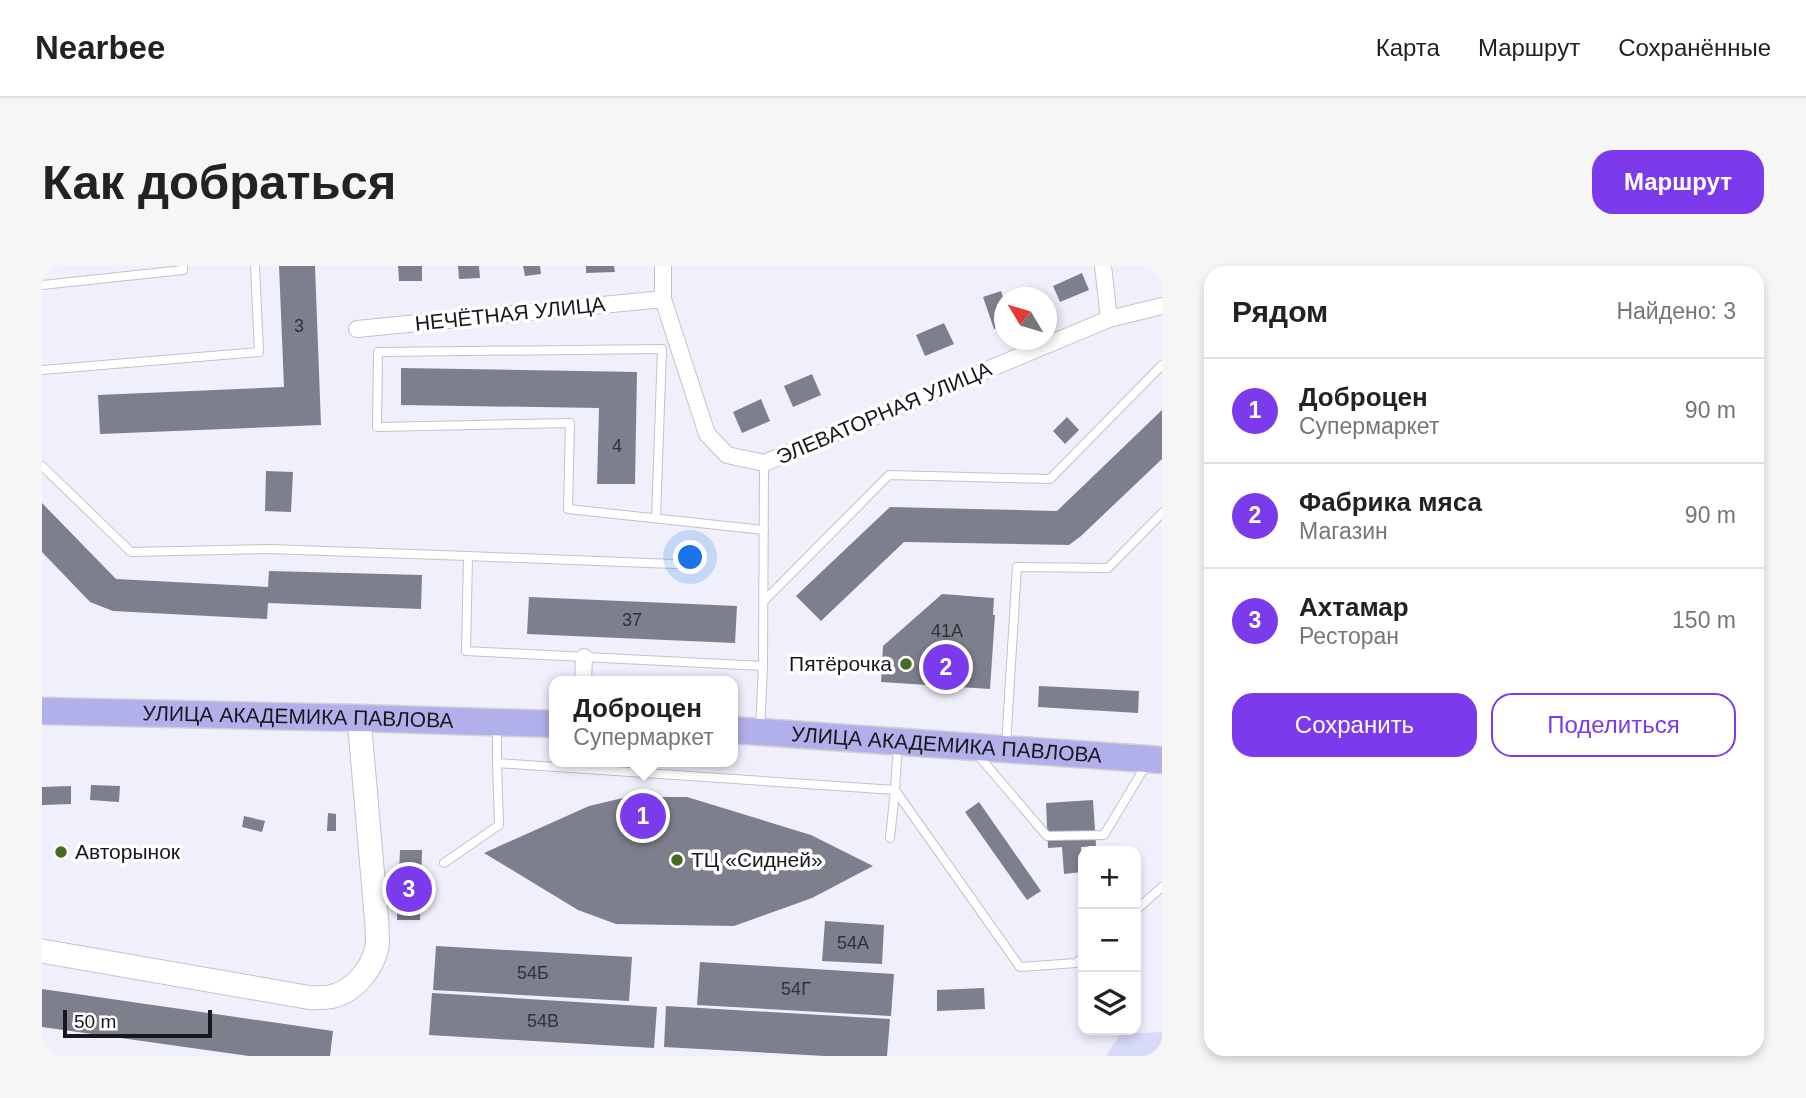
<!DOCTYPE html>
<html lang="ru">
<meta charset="utf-8">
<style>
:root{--surface:#fff;--page:#f6f6f6;--text:#222;--muted:#767676;--line:#e0e0e0;--accent:#7c3aed}
body{margin:0;font-family:Helvetica,sans-serif;background:var(--page);color:var(--text)}
.controls{position:absolute;right:21px;bottom:21px;display:grid;overflow:hidden;border-radius:14px;box-shadow:0 4px 10px #0003}
.controls button{width:63px;height:63px;display:grid;place-items:center;padding:0;border:0;border-bottom:2px solid var(--line);background:var(--surface);color:var(--text);font:35px sans-serif}
.compass{position:absolute;left:952px;top:21px;width:63px;height:63px;border-radius:50%;background:var(--surface);box-shadow:0 4px 10px #0003;rotate:308deg}
.scale{position:absolute;left:21px;bottom:18px;width:149px;box-sizing:border-box;padding-left:7px;border:4px solid #17181d;border-top:0;font-size:19px;line-height:24px;white-space:nowrap;color:#17181d;-webkit-text-stroke:5px #fff;paint-order:stroke}
.you{position:absolute;left:649px;top:292px;width:24px;height:24px;margin:-18px;border:5px solid #fff;border-radius:50%;background:#1a73e8;box-shadow:0 0 0 10px #1a73e833}
.badge{display:grid;place-items:center;width:46px;height:46px;border-radius:50%;background:var(--accent);color:#fff;font-size:23px;font-weight:700}
.pin{position:absolute;translate:-50% -50%;border:4px solid #fff;box-shadow:0 2px 7px #0006}
.popup{position:absolute;left:507px;top:410px;width:189px;height:91px;box-sizing:border-box;display:grid;place-content:center;border-radius:14px;background:var(--surface);filter:drop-shadow(0 2px 5px #0005);font-size:23px;white-space:nowrap;color:var(--muted)}
.popup b{font-size:26px;color:var(--text)}
.popup::after{content:'';position:absolute;left:50%;top:100%;margin-left:-14px;border:14px solid transparent;border-top-color:var(--surface)}
.list{margin:0;padding:0;list-style:none}
h2{display:flex;justify-content:space-between;align-items:center;height:91px;margin:0;padding:0 28px;font-size:30px}
h2 small{font-size:23px;font-weight:400;color:var(--muted)}
.list li{display:grid;grid-template-columns:46px 1fr auto;gap:21px;align-items:center;box-sizing:border-box;height:105px;padding:0 28px;border-top:2px solid var(--line)}
.list b{display:block;font-size:26px;white-space:nowrap}
.list p{margin:0;font-size:23px;white-space:nowrap;color:var(--muted)}
.list em{font-size:23px;font-style:normal;color:var(--muted)}
.actions{display:flex;gap:14px;padding:21px 28px}
.actions a{flex:1;padding:16px 0;border:2px solid var(--accent);border-radius:21px;text-align:center;font-size:24px;color:var(--accent)}
.actions .main{background:var(--accent);color:#fff}
.icon{flex:none;width:38px;height:38px;fill:none;stroke:currentColor;stroke-width:2;stroke-linecap:round;stroke-linejoin:round}
.map{position:relative;flex:none;width:1120px;height:790px;overflow:hidden;border-radius:21px}
header{display:flex;align-items:center;gap:42px;box-sizing:border-box;height:98px;padding:0 35px;background:var(--surface);border-bottom:2px solid var(--line)}
header strong{font-size:33px}
nav{display:flex;gap:38px;margin-inline-start:auto;font-size:24px}
.intro{display:flex;align-items:center;justify-content:space-between;box-sizing:border-box;height:168px;padding:0 42px}
h1{margin:0;font-size:49px}
.button{padding:18px 32px;border-radius:21px;background:var(--accent);color:#fff;font-size:24px;font-weight:700}
main{display:flex;gap:42px;padding:0 42px}
aside{flex:1;background:var(--surface);border-radius:21px;box-shadow:0 4px 10px #0003}
.map>svg:first-child{display:block}
.green{fill:#d8daf9}
.building{fill:#7e7f8c}
.lines{fill:none;stroke-linecap:round;stroke-linejoin:round}
.lane-casing{stroke:#c1c2d0;stroke-width:10}
.street-casing{stroke:#c1c2d0;stroke-width:18}
.secondary-casing{stroke:#c1c2d0;stroke-width:25}
.primary-casing{stroke:#d1d1d2;stroke-width:29}
.lane{stroke:#fff;stroke-width:8}
.street{stroke:#fff;stroke-width:16}
.secondary{stroke:#fff;stroke-width:23}
.primary{stroke:#b2b0eb;stroke-width:26}
.poi-dot{fill:#456b24;stroke:#fff;stroke-width:2.5}
.labels{text-anchor:middle;stroke-width:7;stroke-linejoin:round;paint-order:stroke}
.number-label{font-size:18px;fill:#313239}
.street-label{font-size:21px;fill:#17181d;stroke:#fff}
.poi-label{font-size:21px;fill:#17181d;stroke:#fff;text-anchor:start}
</style>
<header>
<strong>Nearbee</strong>
<nav><a>Карта</a><a>Маршрут</a><a>Сохранённые</a></nav>
</header>
<div class="intro"><h1>Как добраться</h1><a class="button">Маршрут</a></div>
<main>
<div class="map">
<svg width="1120" height="790" viewBox="0 0 1120 790">
<rect width="100%" height="100%" fill="#eff0fc"/>
<path class="green" d="M 1120,766 L 1120,790 L 1064,790 L 1078,768 Z"/>
<path class="building" d="M 237,0 L 273,0 L 279,159 L 58,168 L 56,129 L 242,121 Z
M 356,0 L 380,0 L 380,15 L 357,15 Z
M 416,0 L 437,0 L 438,12 L 417,13 Z
M 481,0 L 498,0 L 499,8 L 483,10 Z
M 544,0 L 572,0 L 573,6 L 544,7 Z
M 1040,7 L 1047,24 L 1018,36 L 1011,20 Z
M 959,25 L 962,34 L 962,60 L 952,63 L 941,31 Z
M 902,57 L 912,78 L 883,90 L 874,69 Z
M 359,102 L 595,106 L 593,218 L 555,218 L 557,142 L 359,139 Z
M 770,108 L 779,129 L 751,141 L 742,120 Z
M 719,133 L 728,155 L 700,167 L 691,146 Z
M 1120,144 L 1120,193 L 1039,270 L 1027,279 L 862,276 L 779,355 L 754,330 L 848,241 L 1015,245 Z
M 1025,151 L 1037,164 L 1023,178 L 1011,165 Z
M 224,205 L 251,206 L 249,246 L 223,245 Z
M 0,237 L 74,313 L 226,321 L 227,305 L 380,309 L 379,343 L 226,337 L 225,353 L 71,345 L 48,336 L 0,286 Z
M 900,328 L 952,332 L 951,349 L 953,349 L 948,423 L 839,416 L 841,380 Z
M 487,331 L 695,340 L 693,377 L 485,368 Z
M 997,420 L 1097,425 L 1096,447 L 996,441 Z
M 49,519 L 78,520 L 77,536 L 48,534 Z
M 29,520 L 29,538 L 0,539 L 0,521 Z
M 585,531 L 645,531 L 769,569 L 831,600 L 770,632 L 692,660 L 574,658 L 536,644 L 442,587 L 547,540 Z
M 1051,534 L 1054,580 L 1039,581 L 1040,606 L 1022,608 L 1020,581 L 1006,582 L 1004,537 Z
M 937,536 L 999,625 L 985,634 L 923,546 Z
M 286,547 L 294,548 L 294,565 L 285,565 Z
M 202,550 L 223,555 L 220,566 L 200,561 Z
M 358,584 L 380,584 L 378,654 L 355,654 Z
M 783,655 L 842,659 L 840,698 L 780,695 Z
M 394,680 L 590,691 L 587,735 L 391,724 Z
M 658,696 L 852,708 L 849,750 L 655,739 Z
M 942,722 L 943,743 L 895,745 L 895,724 Z
M 0,723 L 291,765 L 288,790 L 207,790 L 0,761 Z
M 390,727 L 615,741 L 612,782 L 387,769 Z
M 624,740 L 848,753 L 845,790 L 783,790 L 622,781 Z"/>
<g class="lines">
<g class="lane-casing">
<path id="lane" d="M 0,19 L 141,4 L 141,0
M 0,104 L 217,86 L 213,0
M 0,200 L 89,286 L 226,283 L 426,290
M 614,252 L 620,83 L 336,86 L 335,161 L 528,157 L 526,243 L 722,264
M 657,299 L 426,290 L 424,385 L 721,400 L 722,197
M 723,334 L 847,209 L 1008,213 L 1120,99
M 455,460 L 455,497 L 853,524 L 856,478
M 718,464 L 721,400
M 964,479 L 975,301 L 1066,302 L 1120,247
M 935,488 L 1005,570 L 1062,569 L 1104,499
M 853,524 L 978,701 L 1034,697 L 1041,691
M 848,572 L 853,524
M 402,597 L 457,559 L 455,497
M 1094,644 L 1120,621"/>
</g>
<g class="street-casing">
<path id="street" d="M 621,0 L 621,33 L 665,168 L 685,189 L 722,197 L 1067,53 L 1120,40
M 1061,0 L 1067,53
M 315,63 L 621,33
M 541,415 L 542,391"/>
</g>
<g class="secondary-casing">
<path id="secondary" d="M 0,685 L 270,732 C 275,731 281,732 287,731 C 311,727 330,704 335,681 C 336,674 335,666 335,659 L 317,452"/>
</g>
<g class="primary-casing">
<g id="primary">
<path id="s1" d="M 0,445 L 317,452 L 512,458"/>
<path id="s2" d="M 690,464 L 1120,494"/>
</g>
</g>
<use href="#lane" class="lane"/>
<use href="#street" class="street"/>
<use href="#secondary" class="secondary"/>
<use href="#primary" class="primary"/>
</g>
<g class="poi-dot">
<circle cx="864" cy="398" r="7"/>
<circle cx="19" cy="586" r="7"/>
<circle cx="635" cy="594" r="7"/>
</g>
<g class="labels">
<g class="number-label">
<text x="257" y="66">3</text>
<text x="575" y="186">4</text>
<text x="590" y="360">37</text>
<text x="905" y="371">41А</text>
<text x="811" y="683">54А</text>
<text x="491" y="713">54Б</text>
<text x="754" y="729">54Г</text>
<text x="501" y="761">54В</text>
</g>
<g class="street-label">
<text transform="translate(468 48) rotate(-6)" y="7">НЕЧЁТНАЯ УЛИЦА</text>
<text transform="translate(842 147) rotate(-23)" y="7">ЭЛЕВАТОРНАЯ УЛИЦА</text>
<text dy="7" stroke="none"><textPath href="#s1" startOffset="256">УЛИЦА АКАДЕМИКА ПАВЛОВА</textPath></text>
<text dy="7" stroke="none"><textPath href="#s2" startOffset="215">УЛИЦА АКАДЕМИКА ПАВЛОВА</textPath></text>
</g>
<g class="poi-label">
<text x="850" y="405" text-anchor="end">Пятёрочка</text>
<text x="33" y="593">Авторынок</text>
<text x="649" y="601">ТЦ «Сидней»</text>
</g>
</g>
</svg>
<div class="controls">
<button>+</button>
<button>−</button>
<button><svg class="icon" aria-label="layers" viewBox="0 0 24 24"><path d="M12 4l9 5-9 5-9-5zM3 14l9 5 9-5"/></svg></button>
</div>
<svg class="compass" viewBox="-18 -18 36 36"><path d="M0-13l5 13h-10z" fill="#e53935"/><path d="M0 13l5-13h-10z" fill="#767676"/></svg>
<div class="scale">50 m</div>
<div class="you"></div>
<div class="pin badge" style="left:601px;top:550px">1</div>
<div class="popup"><b>Доброцен</b>Супермаркет</div>
<div class="pin badge" style="left:904px;top:401px">2</div>
<div class="pin badge" style="left:367px;top:623px">3</div>
</div>
<aside>
<h2>Рядом<small>Найдено: 3</small></h2>
<ul class="list">
<li><span class="badge">1</span><div><b>Доброцен</b><p>Супермаркет</p></div><em>90 m</em></li>
<li><span class="badge">2</span><div><b>Фабрика мяса</b><p>Магазин</p></div><em>90 m</em></li>
<li><span class="badge">3</span><div><b>Ахтамар</b><p>Ресторан</p></div><em>150 m</em></li>
</ul>
<div class="actions"><a class="main">Сохранить</a><a>Поделиться</a></div>
</aside>
</main>
